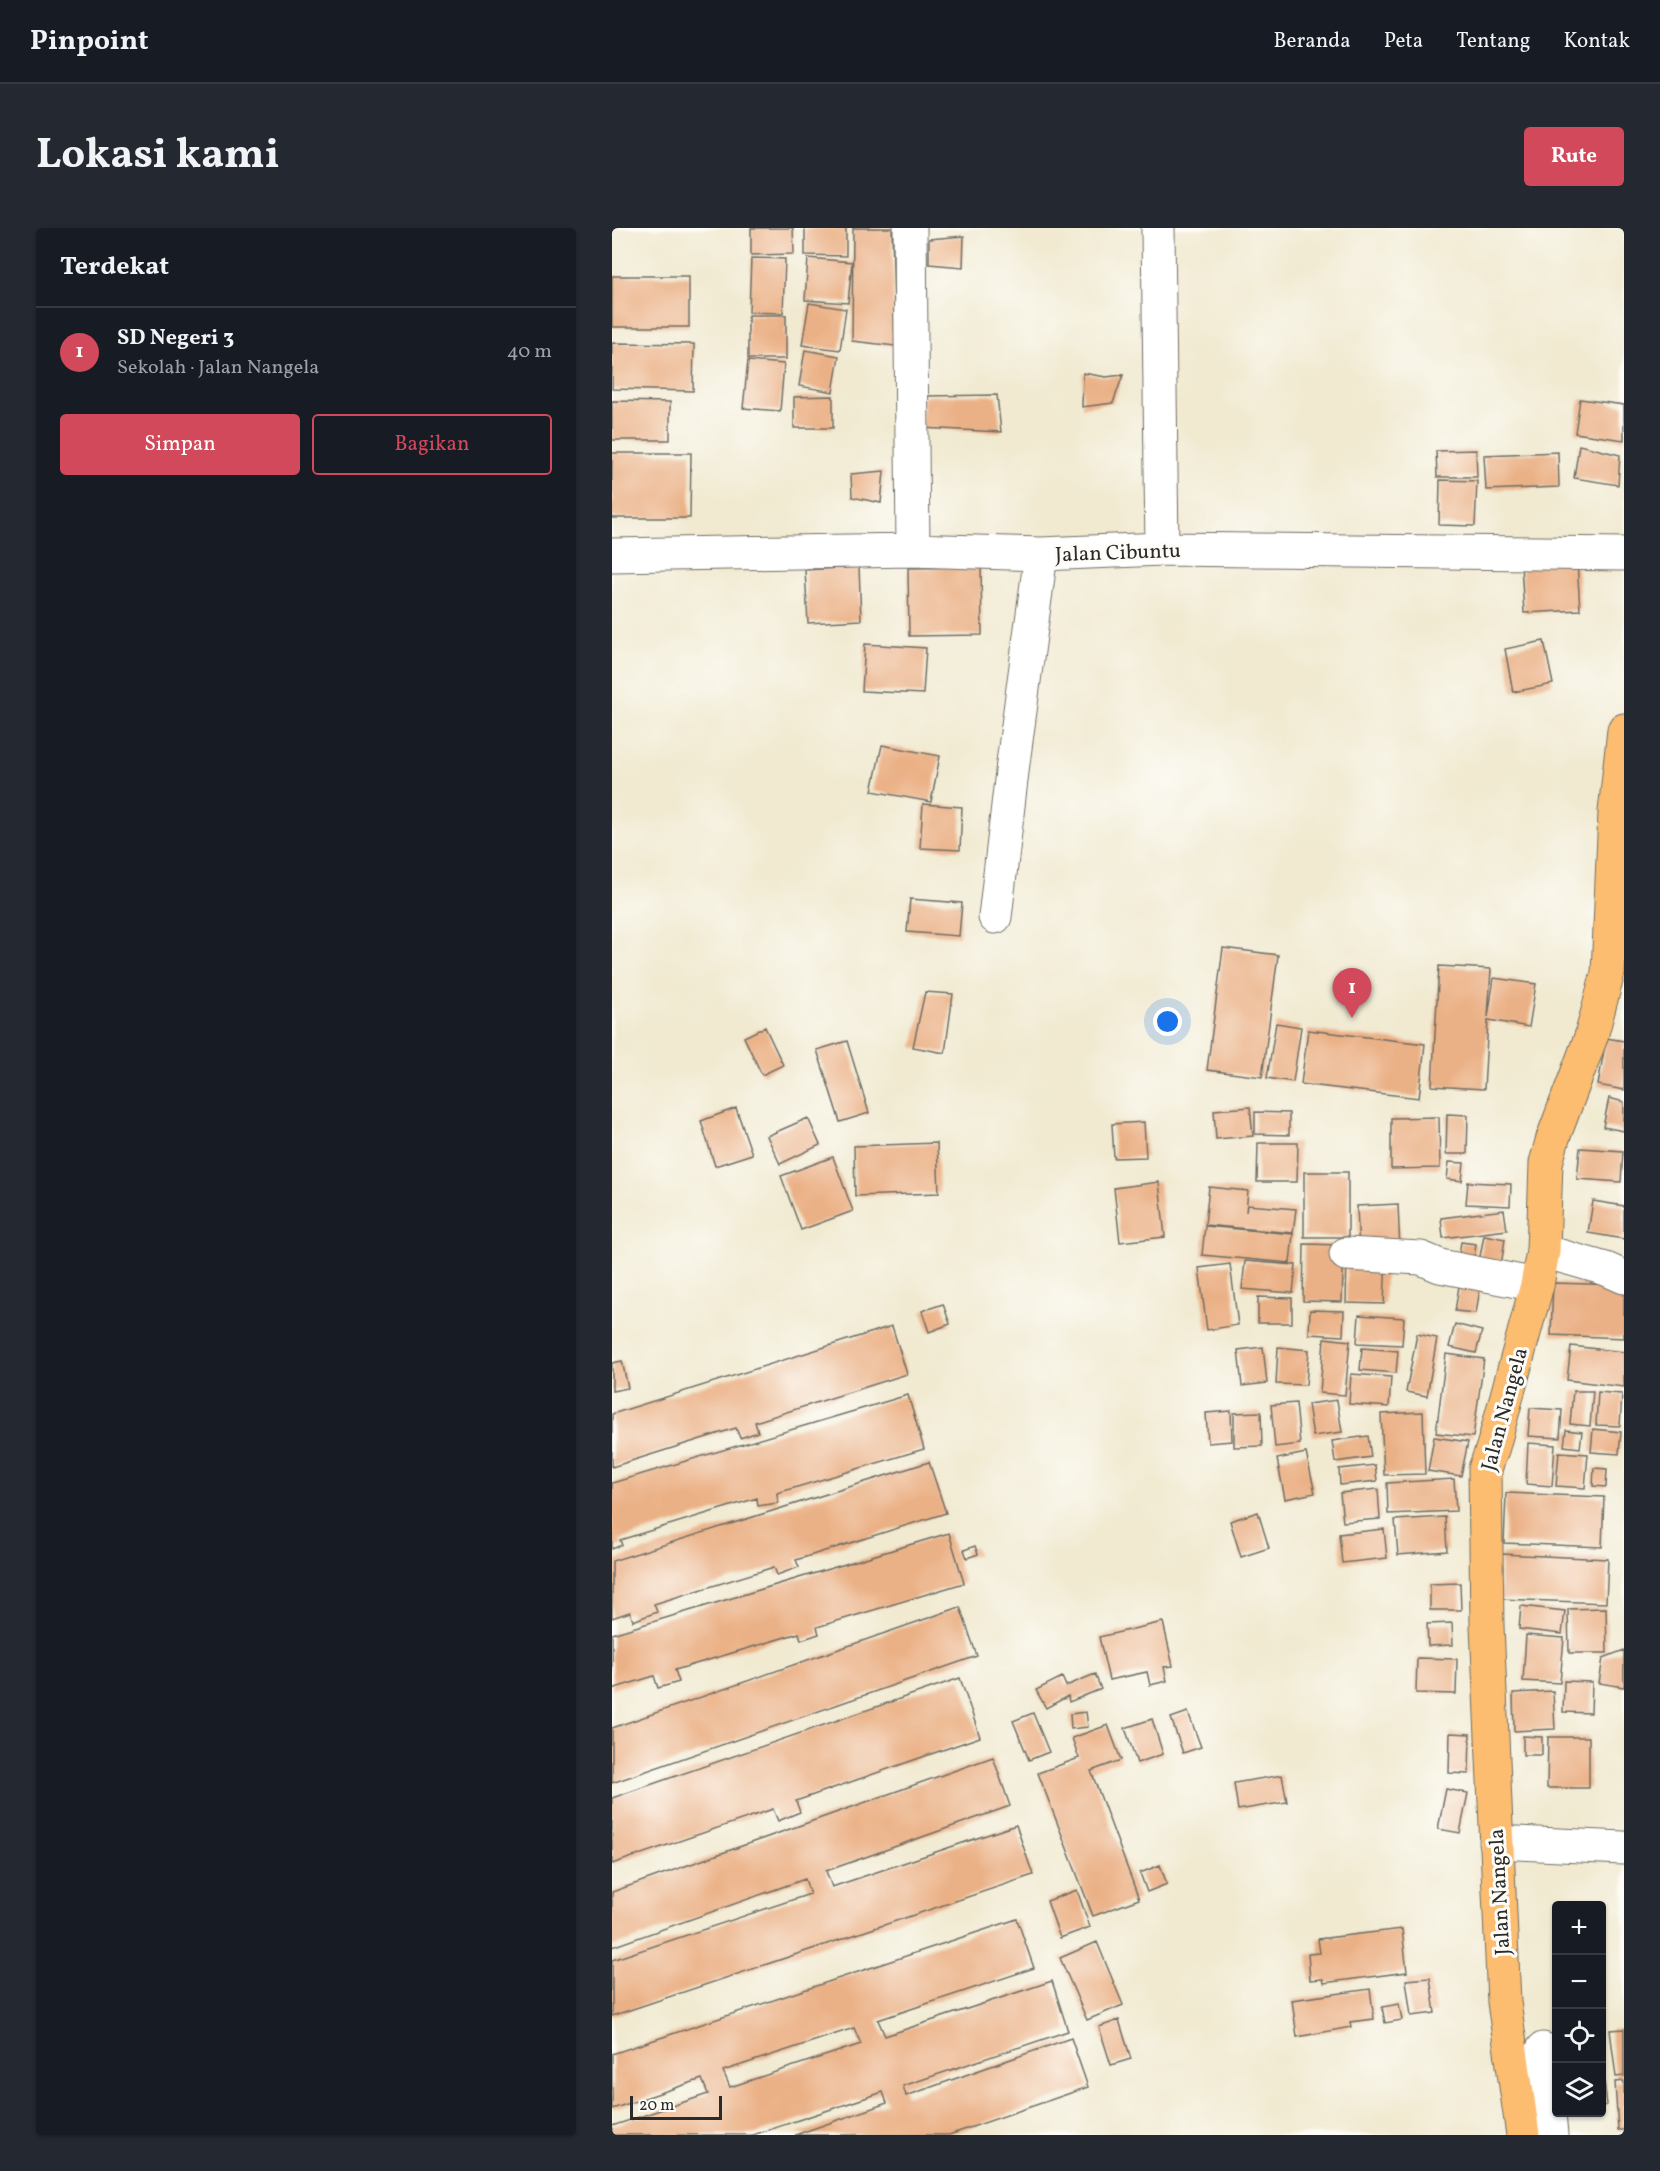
<!DOCTYPE html>
<html lang="id">
<meta charset="utf-8">
<style>
:root{--surface:#171b24;--page:#242831;--text:#f1f3f6;--muted:#9ea1a6;--line:#363941;--accent:#d1495b}
body{margin:0;font-family:Vollkorn,serif;background:var(--page);color:var(--text)}
.controls{position:absolute;right:18px;bottom:18px;display:grid;overflow:hidden;border-radius:6px;box-shadow:0 2px 4px #0004}
.controls button{width:54px;height:54px;display:grid;place-items:center;padding:0;border:0;border-bottom:2px solid var(--line);background:var(--surface);color:var(--text);font:30px sans-serif}
.scale{position:absolute;left:18px;bottom:15px;width:92px;box-sizing:border-box;padding-left:6px;border:3px solid #2b2b2b;border-top:0;font-size:16px;line-height:21px;white-space:nowrap;color:#2b2b2b;-webkit-text-stroke:4px #fdfcf7;paint-order:stroke}
.you{position:absolute;left:556px;top:794px;width:21px;height:21px;margin:-15px;border:4px solid #fff;border-radius:50%;background:#1a73e8;box-shadow:0 0 0 9px #1a73e833}
.badge{display:grid;place-items:center;width:39px;height:39px;border-radius:50%;background:var(--accent);color:#fff;font-size:20px;font-weight:700}
.pin{position:absolute;translate:-50% -50px;filter:drop-shadow(0 2px 3px #0008)}
.pin::after{content:'';position:absolute;top:32px;width:21px;height:18px;background:inherit;clip-path:polygon(0 0,100% 0,50% 100%)}
.list{margin:0;padding:0;list-style:none}
h2{display:flex;justify-content:space-between;align-items:center;height:78px;margin:0;padding:0 24px;font-size:26px}
h2 small{font-size:20px;font-weight:400;color:var(--muted)}
.list li{display:grid;grid-template-columns:39px 1fr auto;gap:18px;align-items:center;box-sizing:border-box;height:90px;padding:0 24px;border-top:2px solid var(--line)}
.list b{display:block;font-size:22px;white-space:nowrap}
.list p{margin:0;font-size:20px;white-space:nowrap;color:var(--muted)}
.list em{font-size:20px;font-style:normal;color:var(--muted)}
.actions{display:flex;gap:12px;padding:18px 24px}
.actions a{flex:1;padding:14px 0;border:2px solid var(--accent);border-radius:6px;text-align:center;font-size:21px;color:var(--accent)}
.actions .main{background:var(--accent);color:#fff}
.icon{flex:none;width:33px;height:33px;fill:none;stroke:currentColor;stroke-width:2;stroke-linecap:round;stroke-linejoin:round}
.map{position:relative;flex:none;width:1012px;height:1907px;overflow:hidden;border-radius:6px}
header{display:flex;align-items:center;gap:36px;box-sizing:border-box;height:84px;padding:0 30px;background:var(--surface);border-bottom:2px solid var(--line)}
header strong{font-size:28px}
nav{display:flex;gap:33px;margin-inline-start:auto;font-size:21px}
.intro{display:flex;align-items:center;justify-content:space-between;box-sizing:border-box;height:144px;padding:0 36px}
h1{margin:0;font-size:42px}
.button{padding:15px 27px;border-radius:6px;background:var(--accent);color:#fff;font-size:21px;font-weight:700}
main{display:flex;gap:36px;padding:0 36px}
aside{flex:1;background:var(--surface);border-radius:6px;box-shadow:0 2px 4px #0004}
.map>svg:first-child{display:block}
.building{fill:#ebb186;fill-rule:evenodd}
.lines{fill:none;stroke-linecap:round;stroke-linejoin:round}
.minor-casing{stroke:#706e65;stroke-width:35}
.major-casing{stroke:#706e65;stroke-width:35}
.minor{stroke:#fff;stroke-width:33}
.major{stroke:#fcbd6f;stroke-width:33}
.labels{text-anchor:middle;stroke-width:6;stroke-linejoin:round;paint-order:stroke}
.street-label{font-size:21px;fill:#2b2b2b;stroke:#fdfcf7}
</style>
<header>
<strong>Pinpoint</strong>
<nav><a>Beranda</a><a>Peta</a><a>Tentang</a><a>Kontak</a></nav>
</header>
<div class="intro"><h1>Lokasi kami</h1><a class="button">Rute</a></div>
<main>
<aside>
<h2>Terdekat<small></small></h2>
<ul class="list">
<li><span class="badge">1</span><div><b>SD Negeri 3</b><p>Sekolah · Jalan Nangela</p></div><em>40 m</em></li>
</ul>
<div class="actions"><a class="main">Simpan</a><a>Bagikan</a></div>
</aside>
<div class="map">
<svg width="1012" height="1907" viewBox="0 0 1012 1907">
<rect width="100%" height="100%" fill="#fdfcf7"/>
<filter id="ink" filterUnits="userSpaceOnUse"><feTurbulence type="fractalNoise" baseFrequency=".0167" numOctaves="2"/><feDisplacementMap in="SourceGraphic" scale="12" xChannelSelector="R" yChannelSelector="G"/><feConvolveMatrix kernelMatrix="1 2 1 2 8 2 1 2 1" color-interpolation-filters="sRGB"/></filter>
<filter id="wash" filterUnits="userSpaceOnUse"><feTurbulence type="fractalNoise" baseFrequency=".008" numOctaves="4" result="noise"/><feDisplacementMap in="SourceGraphic" scale="24" xChannelSelector="R" yChannelSelector="G"/><feGaussianBlur stdDeviation="1.35" result="paint"/><feColorMatrix in="noise" values="0 0 0 0 0 0 0 0 0 0 0 0 0 0 0 0 0 1.4 0 .05"/><feComposite in="paint" operator="in"/></filter>
<g filter="url(#wash)">
<rect width="100%" height="100%" fill="#f1ead1"/>
<g id="blocks">
<path class="building" d="M 139,0 L 181,0 L 182,26 L 139,27 Z
M 193,0 L 234,0 L 234,28 L 193,27 Z
M 241,0 L 280,0 L 283,118 L 240,113 Z
M 352,8 L 351,39 L 317,36 L 317,11 Z
M 139,30 L 173,31 L 171,85 L 137,84 Z
M 196,30 L 240,34 L 236,75 L 193,72 Z
M 0,48 L 77,48 L 77,99 L 0,99 Z
M 197,75 L 234,81 L 228,122 L 190,117 Z
M 136,87 L 174,87 L 174,131 L 136,131 Z
M 0,115 L 82,116 L 81,163 L 0,161 Z
M 193,122 L 227,128 L 221,164 L 187,158 Z
M 136,133 L 172,136 L 168,183 L 131,180 Z
M 471,145 L 494,149 L 511,147 L 501,175 L 470,179 Z
M 385,167 L 389,204 L 309,200 L 312,168 Z
M 221,168 L 221,200 L 182,200 L 182,169 Z
M 968,171 L 1012,177 L 1012,212 L 963,205 Z
M 0,173 L 58,174 L 58,212 L 0,212 Z
M 967,217 L 1008,227 L 1006,257 L 962,250 Z
M 864,222 L 865,249 L 825,249 L 824,223 Z
M 946,224 L 947,259 L 874,262 L 872,227 Z
M 0,225 L 79,225 L 78,290 L 0,290 Z
M 272,243 L 269,275 L 240,269 L 239,246 Z
M 828,252 L 865,253 L 863,298 L 827,297 Z
M 965,334 L 968,382 L 912,385 L 909,337 Z
M 247,339 L 249,392 L 196,395 L 193,342 Z
M 369,339 L 370,407 L 297,408 L 296,340 Z
M 932,413 L 941,456 L 901,464 L 893,421 Z
M 253,416 L 314,420 L 311,466 L 250,463 Z
M 270,517 L 328,528 L 319,574 L 260,563 Z
M 311,576 L 350,579 L 348,622 L 308,620 Z
M 298,671 L 350,675 L 347,708 L 295,704 Z
M 611,720 L 666,727 L 650,849 L 595,842 Z
M 827,738 L 879,741 L 876,789 L 882,750 L 924,756 L 917,799 L 876,792 L 872,861 L 820,858 Z
M 313,764 L 341,766 L 333,825 L 301,819 Z
M 664,795 L 689,799 L 681,854 L 655,850 Z
M 153,799 L 171,837 L 150,847 L 132,809 Z
M 696,802 L 813,816 L 807,870 L 689,856 Z
M 994,810 L 1012,813 L 1012,862 L 986,857 Z
M 235,813 L 257,885 L 228,894 L 205,822 Z
M 997,870 L 1012,874 L 1012,903 L 991,899 Z
M 638,879 L 641,908 L 604,911 L 602,882 Z
M 124,880 L 140,926 L 103,938 L 89,893 Z
M 643,884 L 677,885 L 677,907 L 643,906 Z
M 835,886 L 856,887 L 855,926 L 834,926 Z
M 827,889 L 828,940 L 779,941 L 779,890 Z
M 196,890 L 208,917 L 168,936 L 155,908 Z
M 532,894 L 534,929 L 502,930 L 500,896 Z
M 325,915 L 327,965 L 243,968 L 242,918 Z
M 646,915 L 686,915 L 685,954 L 645,954 Z
M 968,920 L 1011,923 L 1009,954 L 965,951 Z
M 221,929 L 241,983 L 189,1002 L 169,948 Z
M 837,934 L 852,935 L 850,953 L 835,951 Z
M 692,944 L 736,944 L 736,1009 L 692,1009 Z
M 547,954 L 553,1009 L 508,1014 L 502,960 Z
M 856,954 L 899,956 L 898,978 L 854,976 Z
M 597,959 L 636,963 L 634,984 L 635,977 L 684,981 L 681,1005 L 593,997 Z
M 981,973 L 1012,978 L 1012,1011 L 976,1005 Z
M 786,976 L 788,1022 L 747,1025 L 745,978 Z
M 892,982 L 895,1002 L 831,1010 L 829,990 Z
M 593,998 L 681,1006 L 678,1035 L 590,1027 Z
M 872,1007 L 893,1011 L 889,1038 L 867,1034 Z
M 849,1014 L 864,1016 L 861,1035 L 846,1033 Z
M 692,1016 L 732,1017 L 730,1074 L 691,1073 Z
M 735,1028 L 774,1029 L 772,1076 L 734,1075 Z
M 633,1033 L 684,1037 L 681,1065 L 630,1061 Z
M 618,1036 L 626,1097 L 595,1102 L 587,1040 Z
M 941,1055 L 1012,1057 L 1012,1110 L 939,1107 Z
M 847,1058 L 868,1061 L 864,1085 L 843,1083 Z
M 646,1069 L 680,1070 L 680,1095 L 646,1095 Z
M 331,1076 L 338,1096 L 317,1104 L 310,1083 Z
M 698,1082 L 732,1083 L 731,1108 L 697,1106 Z
M 747,1087 L 792,1090 L 790,1117 L 745,1115 Z
M 843,1096 L 870,1103 L 864,1125 L 837,1119 Z
M 280,1098 L 295,1146 L 143,1194 L 146,1204 L 128,1210 L 124,1200 L 0,1239 L 0,1186 Z
M 805,1106 L 825,1110 L 815,1168 L 794,1164 Z
M 712,1110 L 738,1113 L 733,1167 L 708,1165 Z
M 959,1118 L 1012,1124 L 1012,1159 L 955,1152 Z
M 651,1119 L 655,1155 L 630,1158 L 626,1122 Z
M 666,1119 L 697,1122 L 694,1157 L 664,1156 Z
M 750,1120 L 786,1123 L 784,1145 L 748,1142 Z
M 834,1126 L 872,1131 L 861,1209 L 824,1205 Z
M 10,1133 L 16,1160 L 0,1163 L 0,1135 Z
M 739,1146 L 779,1149 L 777,1179 L 737,1176 Z
M 961,1163 L 981,1163 L 978,1198 L 958,1196 Z
M 986,1164 L 1010,1166 L 1008,1198 L 984,1197 Z
M 296,1167 L 312,1221 L 165,1265 L 166,1275 L 146,1278 L 145,1270 L 8,1312 L 10,1317 L 0,1321 L 0,1255 Z
M 725,1172 L 730,1204 L 701,1208 L 696,1176 Z
M 684,1175 L 688,1216 L 663,1219 L 659,1177 Z
M 918,1180 L 950,1182 L 948,1210 L 916,1208 Z
M 619,1183 L 620,1213 L 596,1215 L 594,1185 Z
M 649,1184 L 650,1218 L 622,1219 L 622,1185 Z
M 811,1184 L 813,1246 L 772,1247 L 769,1186 Z
M 981,1201 L 1009,1204 L 1007,1226 L 979,1224 Z
M 954,1202 L 970,1204 L 968,1220 L 952,1218 Z
M 756,1208 L 759,1229 L 723,1234 L 720,1213 Z
M 822,1209 L 856,1214 L 849,1248 L 816,1243 Z
M 916,1215 L 943,1217 L 940,1258 L 914,1256 Z
M 947,1224 L 976,1226 L 973,1260 L 944,1258 Z
M 694,1225 L 703,1265 L 673,1271 L 665,1231 Z
M 317,1234 L 334,1285 L 184,1332 L 187,1339 L 165,1347 L 162,1339 L 42,1376 L 45,1384 L 21,1393 L 18,1384 L 0,1390 L 0,1333 Z
M 763,1237 L 765,1253 L 728,1257 L 727,1241 Z
M 982,1240 L 995,1241 L 994,1259 L 981,1258 Z
M 842,1251 L 844,1283 L 776,1286 L 775,1255 Z
M 766,1261 L 768,1291 L 731,1294 L 728,1265 Z
M 894,1265 L 992,1269 L 990,1319 L 892,1315 Z
M 646,1284 L 657,1320 L 629,1329 L 618,1293 Z
M 833,1289 L 835,1323 L 786,1327 L 783,1292 Z
M 772,1301 L 775,1330 L 730,1335 L 727,1306 Z
M 337,1305 L 352,1355 L 205,1399 L 207,1406 L 189,1412 L 187,1405 L 63,1442 L 67,1454 L 46,1460 L 42,1448 L 0,1461 L 0,1406 Z
M 363,1318 L 366,1326 L 355,1330 L 352,1322 Z
M 889,1326 L 996,1331 L 994,1375 L 887,1371 Z
M 848,1355 L 849,1382 L 818,1382 L 818,1356 Z
M 909,1378 L 953,1383 L 950,1406 L 907,1401 Z
M 348,1379 L 365,1428 L 0,1555 L 0,1500 Z
M 994,1380 L 995,1425 L 957,1425 L 956,1381 Z
M 551,1394 L 561,1438 L 552,1439 L 555,1453 L 538,1457 L 535,1444 L 497,1452 L 487,1409 Z
M 840,1395 L 841,1417 L 816,1418 L 815,1396 Z
M 914,1407 L 952,1410 L 948,1455 L 911,1453 Z
M 1012,1422 L 1012,1459 L 987,1455 L 991,1430 Z
M 805,1430 L 845,1431 L 844,1466 L 804,1465 Z
M 483,1446 L 489,1461 L 457,1474 L 456,1468 L 434,1480 L 424,1462 L 450,1449 L 454,1458 Z
M 348,1450 L 368,1509 L 184,1573 L 188,1584 L 166,1593 L 161,1581 L 0,1636 L 0,1570 Z
M 952,1453 L 980,1454 L 979,1485 L 951,1484 Z
M 941,1463 L 943,1501 L 902,1503 L 901,1465 Z
M 474,1484 L 476,1499 L 459,1501 L 458,1486 Z
M 576,1484 L 589,1519 L 571,1525 L 559,1490 Z
M 421,1485 L 437,1524 L 417,1532 L 401,1493 Z
M 540,1491 L 551,1526 L 525,1535 L 513,1500 Z
M 496,1497 L 509,1532 L 479,1543 L 527,1671 L 481,1688 L 426,1545 L 467,1530 L 460,1510 Z
M 838,1505 L 858,1506 L 857,1546 L 837,1545 Z
M 911,1508 L 930,1509 L 930,1527 L 911,1527 Z
M 936,1509 L 977,1509 L 977,1560 L 935,1560 Z
M 381,1529 L 398,1578 L 214,1643 L 220,1659 L 404,1597 L 421,1647 L 0,1788 L 0,1732 L 198,1666 L 193,1651 L 0,1719 L 0,1664 Z
M 670,1547 L 675,1574 L 626,1582 L 622,1555 Z
M 834,1561 L 856,1565 L 848,1605 L 826,1601 Z
M 548,1637 L 555,1656 L 535,1664 L 528,1645 Z
M 465,1662 L 478,1699 L 448,1710 L 435,1673 Z
M 405,1691 L 422,1740 L 266,1792 L 273,1808 L 440,1753 L 456,1803 L 291,1858 L 294,1868 L 459,1810 L 476,1859 L 337,1907 L 183,1907 L 275,1875 L 271,1864 L 141,1907 L 0,1907 L 0,1898 L 96,1866 L 90,1851 L 0,1881 L 0,1826 ZM 242,1800 L 249,1816 L 118,1859 L 111,1843 Z
M 790,1701 L 795,1744 L 712,1755 L 711,1751 L 698,1752 L 696,1726 L 708,1725 L 706,1711 Z
M 485,1714 L 511,1777 L 475,1792 L 448,1730 Z
M 818,1750 L 823,1785 L 799,1788 L 794,1752 Z
M 758,1761 L 762,1791 L 738,1794 L 739,1799 L 685,1809 L 680,1772 Z
M 787,1776 L 790,1792 L 773,1795 L 770,1779 Z
M 507,1792 L 519,1831 L 499,1837 L 487,1799 Z
M 1012,1801 L 1012,1848 L 1004,1849 L 998,1802 Z
M 992,1853 L 995,1877 L 990,1878 L 990,1854 Z
M 1012,1853 L 1012,1902 L 1006,1902 L 1003,1854 Z"/>
</g>
</g>
<g filter="url(#ink)">
<use href="#blocks" fill-opacity="0" stroke="#706e65" stroke-width="1.5"/>
<g class="lines">
<g class="minor-casing">
<path id="minor" d="M 298,0 L 301,322
M 546,0 L 550,321
M 0,327 L 301,322 L 429,326 L 550,321 L 1012,326
M 383,689 L 401,535 L 429,326
M 931,1023 L 994,1041 L 1012,1049
M 734,1026 L 809,1030 L 828,1038 L 925,1057
M 884,1614 L 1012,1620
M 931,1821 L 939,1907"/>
</g>
<g class="major-casing">
<path id="major" d="M 911,1907 L 892,1774 L 875,1398 L 873,1241 L 881,1219 L 925,1057 L 931,1023 L 934,935 L 941,910 L 979,809 L 996,745 L 1003,584 L 1012,502"/>
</g>
<use href="#minor" class="minor"/>
<use href="#major" class="major"/>
</g>
</g>
<g class="labels">
<g class="street-label">
<text transform="translate(506 324) rotate(-2)" y="7">Jalan Cibuntu</text>
<text transform="translate(892 1181) rotate(-75)" y="7">Jalan Nangela</text>
<text transform="translate(887 1664) rotate(-93)" y="7">Jalan Nangela</text>
</g>
</g>
</svg>
<div class="controls">
<button>+</button>
<button>−</button>
<button><svg class="icon" aria-label="locate" viewBox="0 0 24 24"><circle cx="12" cy="12" r="6"/><path d="M12 2v4M12 18v4M2 12h4M18 12h4"/></svg></button>
<button><svg class="icon" aria-label="layers" viewBox="0 0 24 24"><path d="M12 4l9 5-9 5-9-5zM3 14l9 5 9-5"/></svg></button>
</div>
<div class="scale">20 m</div>
<div class="you"></div>
<div class="pin badge" style="left:740px;top:790px">1</div>
</div>
</main>
